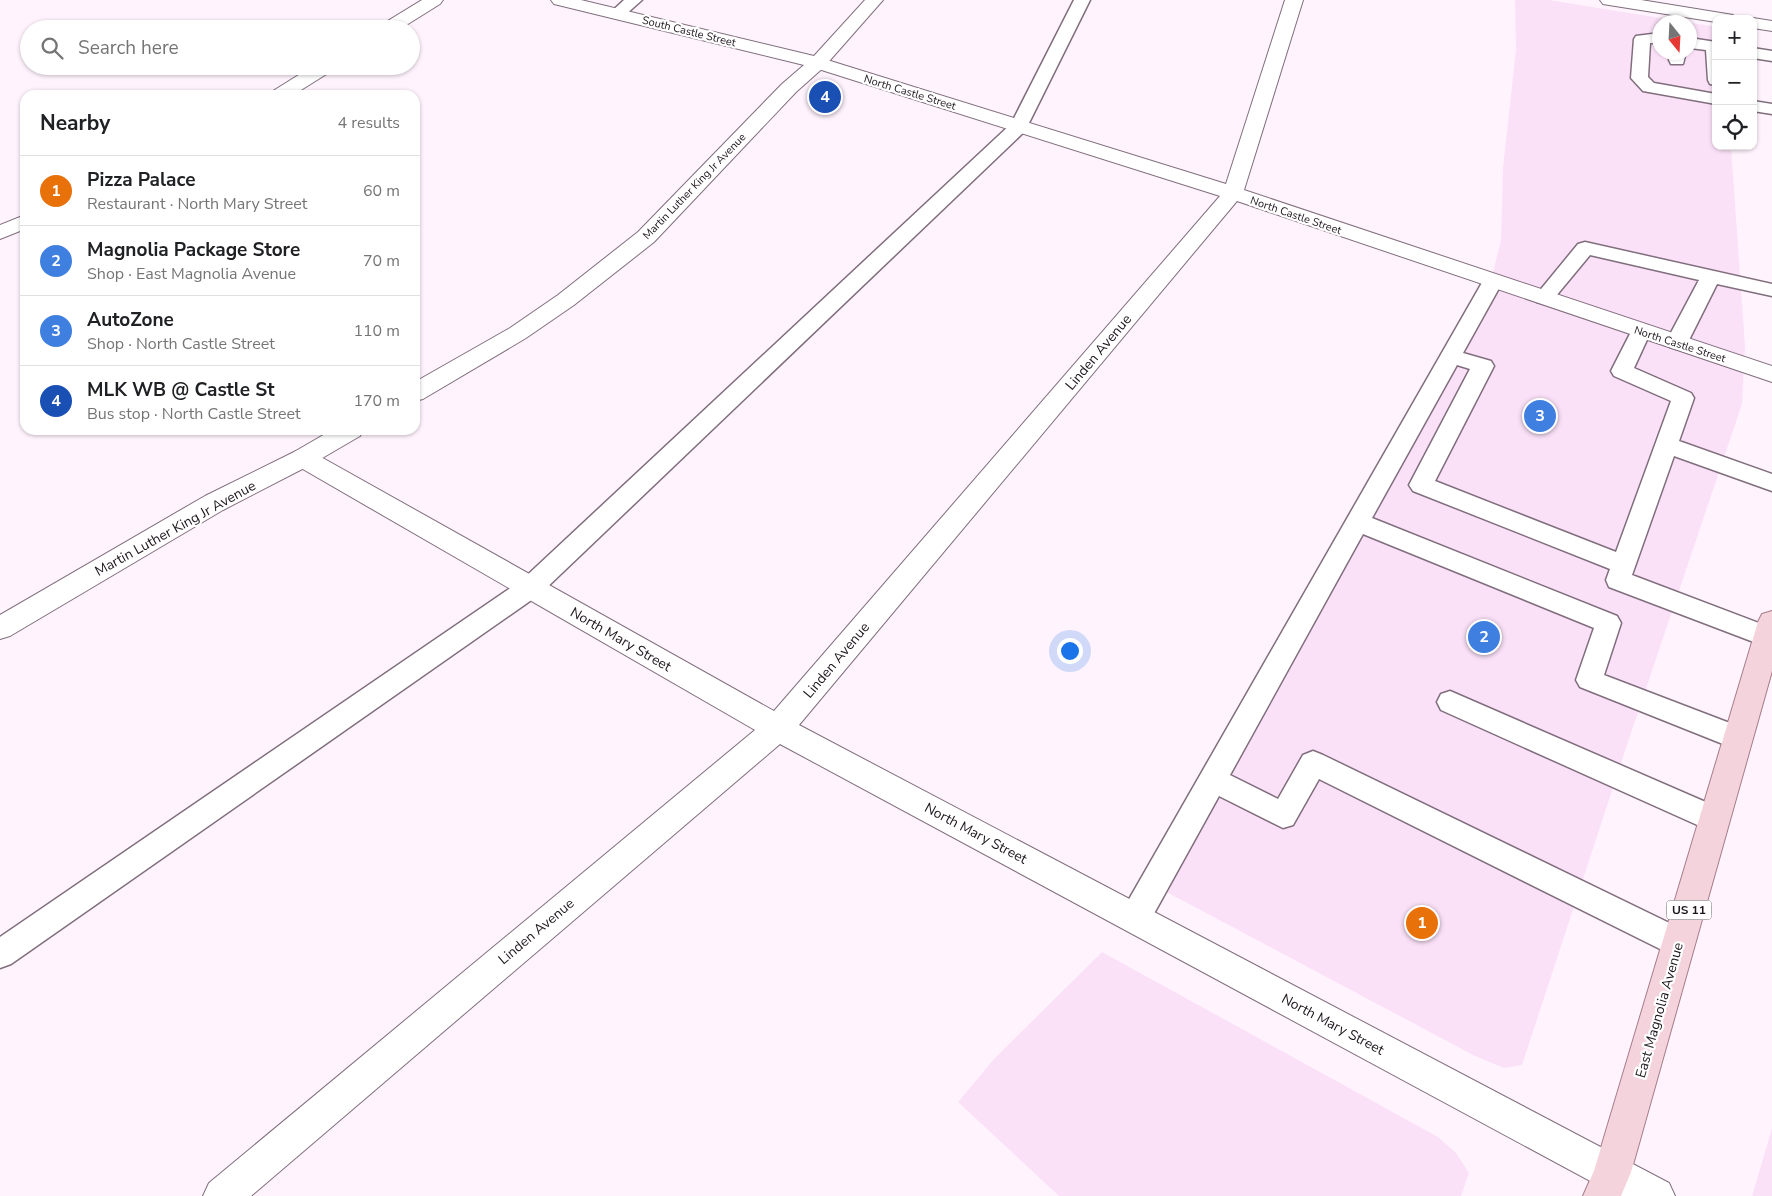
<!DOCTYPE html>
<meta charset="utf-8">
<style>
:root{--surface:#fff;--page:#f2f2f2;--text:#202124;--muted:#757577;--line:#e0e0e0;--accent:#111827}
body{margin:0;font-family:"Nunito Sans",sans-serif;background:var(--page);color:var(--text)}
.controls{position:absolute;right:15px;top:15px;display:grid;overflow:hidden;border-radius:10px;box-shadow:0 1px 4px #0004}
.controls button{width:45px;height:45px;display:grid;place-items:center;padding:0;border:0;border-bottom:1px solid var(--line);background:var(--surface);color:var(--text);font:25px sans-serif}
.compass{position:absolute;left:1652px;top:15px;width:45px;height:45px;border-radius:50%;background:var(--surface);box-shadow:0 1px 4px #0004;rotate:162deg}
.you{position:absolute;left:1069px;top:650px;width:18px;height:18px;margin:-12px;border:4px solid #fff;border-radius:50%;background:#1a73e8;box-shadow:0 0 0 8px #1a73e833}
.badge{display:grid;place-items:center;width:32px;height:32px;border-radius:50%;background:var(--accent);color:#fff;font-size:16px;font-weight:700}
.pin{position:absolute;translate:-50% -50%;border:2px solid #fff;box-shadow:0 1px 5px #0006}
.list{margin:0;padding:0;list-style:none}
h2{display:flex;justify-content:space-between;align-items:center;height:65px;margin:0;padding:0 20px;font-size:21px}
h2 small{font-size:16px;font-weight:400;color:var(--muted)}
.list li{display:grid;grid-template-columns:32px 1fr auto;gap:15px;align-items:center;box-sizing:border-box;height:70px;padding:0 20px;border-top:1px solid var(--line)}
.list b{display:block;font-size:19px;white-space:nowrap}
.list p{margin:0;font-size:16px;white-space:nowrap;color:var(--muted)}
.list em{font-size:16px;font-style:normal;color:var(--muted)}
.icon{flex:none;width:28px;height:28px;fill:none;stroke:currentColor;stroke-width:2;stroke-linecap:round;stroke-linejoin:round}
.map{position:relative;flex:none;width:1772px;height:1196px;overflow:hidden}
.search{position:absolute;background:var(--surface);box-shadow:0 1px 4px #0004;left:20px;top:20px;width:400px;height:55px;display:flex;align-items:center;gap:12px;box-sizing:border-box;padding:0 18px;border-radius:28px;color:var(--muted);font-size:19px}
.panel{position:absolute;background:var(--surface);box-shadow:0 1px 4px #0004;left:20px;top:90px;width:400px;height:345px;border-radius:15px}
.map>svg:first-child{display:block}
.built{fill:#fbe1f8;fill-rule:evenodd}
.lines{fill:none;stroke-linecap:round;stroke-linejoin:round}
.lane-casing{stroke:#806e7d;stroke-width:3}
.street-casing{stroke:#806e7d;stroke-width:2}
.secondary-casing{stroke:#806e7d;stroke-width:2}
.primary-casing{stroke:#a57e8a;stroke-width:2}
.lane{fill:#fff;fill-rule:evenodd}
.street{fill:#fff;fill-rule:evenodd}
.secondary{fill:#fff;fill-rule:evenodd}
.primary{fill:#f5d3dc;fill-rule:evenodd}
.labels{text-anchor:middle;stroke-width:4.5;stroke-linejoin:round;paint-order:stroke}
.far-street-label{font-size:11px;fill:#1d161c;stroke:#fff}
.shield{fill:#fff;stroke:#615c60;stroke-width:1}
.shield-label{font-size:12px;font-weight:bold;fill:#1d161c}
.street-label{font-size:14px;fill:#1d161c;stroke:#fff}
</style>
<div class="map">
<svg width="1772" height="1196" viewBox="0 0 1772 1196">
<rect width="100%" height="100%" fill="#fff3fd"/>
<path class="built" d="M 1515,0 L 1549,0 L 1716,27 L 1716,146 L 1731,146 L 1745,346 L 1742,404 L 1628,742 L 1522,1065 L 1504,1068 L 1475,1056 L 1157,887 L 1486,299 L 1501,241 L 1503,168 L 1516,49 ZM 1660,22 L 1690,22 L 1690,52 L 1660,52 Z
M 1102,952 L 1438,1137 L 1456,1153 L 1469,1173 L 1461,1196 L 1059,1196 L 958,1102 L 994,1059 Z
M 1772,1128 L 1772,1196 L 1752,1196 L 1755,1186 Z"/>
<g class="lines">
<g class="lane-casing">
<path id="lane" d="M 624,0 L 642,0 L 624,16 L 612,16 L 610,13 Z
M 1074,0 L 1090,0 L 1025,131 L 540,594 L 11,964 L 0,968 L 0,937 L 522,580 L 1011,124 Z
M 1660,33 L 1660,43 L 1650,43 L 1648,77 L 1654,83 L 1716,94 L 1716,104 L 1643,91 L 1631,78 L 1634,39 L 1636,36 Z
M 1690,38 L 1716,42 L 1716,85 L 1710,84 L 1708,80 L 1706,50 L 1690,48 Z
M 1753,48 L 1772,51 L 1772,61 L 1753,58 Z
M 1670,52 L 1686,52 L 1683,64 L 1671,64 L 1669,60 Z
M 1753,101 L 1772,104 L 1772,114 L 1753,111 Z
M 1585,242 L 1772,284 L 1772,296 L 1717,284 L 1688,342 L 1684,347 L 1677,349 L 1670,347 L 1666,342 L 1699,280 L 1590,255 L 1551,302 L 1544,304 L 1537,302 L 1534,298 L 1537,294 L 1578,244 Z
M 1493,275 L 1500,277 L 1503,281 L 1463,353 L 1491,361 L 1494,366 L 1435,481 L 1616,552 L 1671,401 L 1614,376 L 1611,371 L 1634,326 L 1641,324 L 1648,326 L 1651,331 L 1634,368 L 1691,393 L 1694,398 L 1679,441 L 1772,474 L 1772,491 L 1674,456 L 1632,575 L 1772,628 L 1772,646 L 1768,647 L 1759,644 L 1609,587 L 1606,580 L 1610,569 L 1413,491 L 1409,485 L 1470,369 L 1457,365 L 1372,518 L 1617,616 L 1621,623 L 1604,675 L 1748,730 L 1752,738 L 1748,746 L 1738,749 L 1728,746 L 1580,687 L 1576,680 L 1594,628 L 1363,534 L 1230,775 L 1278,799 L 1303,755 L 1313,751 L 1323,755 L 1690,933 L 1694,943 L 1690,953 L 1679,957 L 1668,953 L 1319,779 L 1293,825 L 1283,828 L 1219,796 L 1146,928 L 1135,932 L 1124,928 L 1120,918 L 1124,908 L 1483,281 L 1486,277 Z
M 1450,691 L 1724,810 L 1728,819 L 1724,828 L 1714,831 L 1704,828 L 1441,710 L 1437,702 L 1441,694 Z"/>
</g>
<g class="street-casing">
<path id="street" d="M 422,0 L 443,0 L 440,4 L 400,29 L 378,29 L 381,25 Z
M 1285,0 L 1303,0 L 1244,190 L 1772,366 L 1772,382 L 1237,201 L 799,725 L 1669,1183 L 1675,1196 L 1618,1196 L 780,744 L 251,1196 L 203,1196 L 209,1183 L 755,730 L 294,464 L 290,458 L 294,452 L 303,449 L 312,452 L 774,711 L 1220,196 L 812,67 L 809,63 L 812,59 L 818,57 L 824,59 L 1226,184 Z
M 1600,0 L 1641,0 L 1727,14 L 1733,15 L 1736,19 L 1716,19 L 1716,22 L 1609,5 L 1603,4 Z
M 1753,18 L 1772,21 L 1772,31 L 1753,28 L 1753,19 L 1749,19 Z
M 313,66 L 335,66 L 333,70 L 293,95 L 271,95 L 273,91 Z
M 25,215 L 25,229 L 0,239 L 0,225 Z"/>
</g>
<g class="secondary-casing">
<path id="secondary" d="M 551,0 L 581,0 L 814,56 L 865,0 L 883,0 L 824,67 L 796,92 L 654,242 L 574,305 L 526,338 L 423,399 L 415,401 L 415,382 L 510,328 L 558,295 L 638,232 L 782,84 L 804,65 L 554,4 Z
M 332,430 L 363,430 L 360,436 L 312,464 L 223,510 L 10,636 L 0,639 L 0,615 L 205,496 L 294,452 Z"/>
</g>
<g class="primary-casing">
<path id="primary" d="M 1772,611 L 1772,671 L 1631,1172 L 1621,1196 L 1583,1196 L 1594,1171 L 1758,622 L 1762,614 Z"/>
</g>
<use href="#lane" class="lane"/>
<use href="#street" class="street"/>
<use href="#secondary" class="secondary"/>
<use href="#primary" class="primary"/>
</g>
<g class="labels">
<g class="far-street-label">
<text transform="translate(689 31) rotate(14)" y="4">South Castle Street</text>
<text transform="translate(910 92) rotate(17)" y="4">North Castle Street</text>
<text transform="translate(694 186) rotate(-46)" y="4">Martin Luther King Jr Avenue</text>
<text transform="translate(1296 215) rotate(19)" y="4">North Castle Street</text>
<text transform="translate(1680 344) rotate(18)" y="4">North Castle Street</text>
</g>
<rect class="shield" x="1666.5" y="900.5" width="45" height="19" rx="4"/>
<g class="shield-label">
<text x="1689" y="914">US 11</text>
</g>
<g class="street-label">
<text transform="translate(1098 352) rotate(-50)" y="5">Linden Avenue</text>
<text transform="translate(175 528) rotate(-29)" y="5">Martin Luther King Jr Avenue</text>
<text transform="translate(621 639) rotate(30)" y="5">North Mary Street</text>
<text transform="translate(836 660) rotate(-50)" y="5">Linden Avenue</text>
<text transform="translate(976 833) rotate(28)" y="5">North Mary Street</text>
<text transform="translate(536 931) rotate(-40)" y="5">Linden Avenue</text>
<text transform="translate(1659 1010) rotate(-74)" y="5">East Magnolia Avenue</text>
<text transform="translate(1333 1024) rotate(28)" y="5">North Mary Street</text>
</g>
</g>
</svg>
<div class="controls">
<button>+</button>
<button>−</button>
<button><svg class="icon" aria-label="locate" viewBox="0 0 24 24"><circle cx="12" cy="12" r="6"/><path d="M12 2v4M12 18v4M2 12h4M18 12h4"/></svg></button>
</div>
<svg class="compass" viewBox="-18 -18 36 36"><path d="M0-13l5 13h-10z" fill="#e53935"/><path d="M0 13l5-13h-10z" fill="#757577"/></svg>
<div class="you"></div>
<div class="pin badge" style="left:1422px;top:923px;background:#e8710a">1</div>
<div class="pin badge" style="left:1484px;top:637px;background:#3f7fe0">2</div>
<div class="pin badge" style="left:1540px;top:416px;background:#3f7fe0">3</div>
<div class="pin badge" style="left:825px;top:97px;background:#1a4fb4">4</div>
<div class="search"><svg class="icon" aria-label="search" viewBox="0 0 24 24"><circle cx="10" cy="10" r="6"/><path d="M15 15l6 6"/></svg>Search here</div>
<section class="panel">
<h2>Nearby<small>4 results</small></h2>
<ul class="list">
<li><span class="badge" style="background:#e8710a">1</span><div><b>Pizza Palace</b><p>Restaurant · North Mary Street</p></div><em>60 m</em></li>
<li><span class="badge" style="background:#3f7fe0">2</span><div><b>Magnolia Package Store</b><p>Shop · East Magnolia Avenue</p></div><em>70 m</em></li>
<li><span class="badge" style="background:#3f7fe0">3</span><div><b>AutoZone</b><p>Shop · North Castle Street</p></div><em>110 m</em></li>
<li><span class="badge" style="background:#1a4fb4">4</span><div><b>MLK WB @ Castle St</b><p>Bus stop · North Castle Street</p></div><em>170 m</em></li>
</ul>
</section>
</div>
